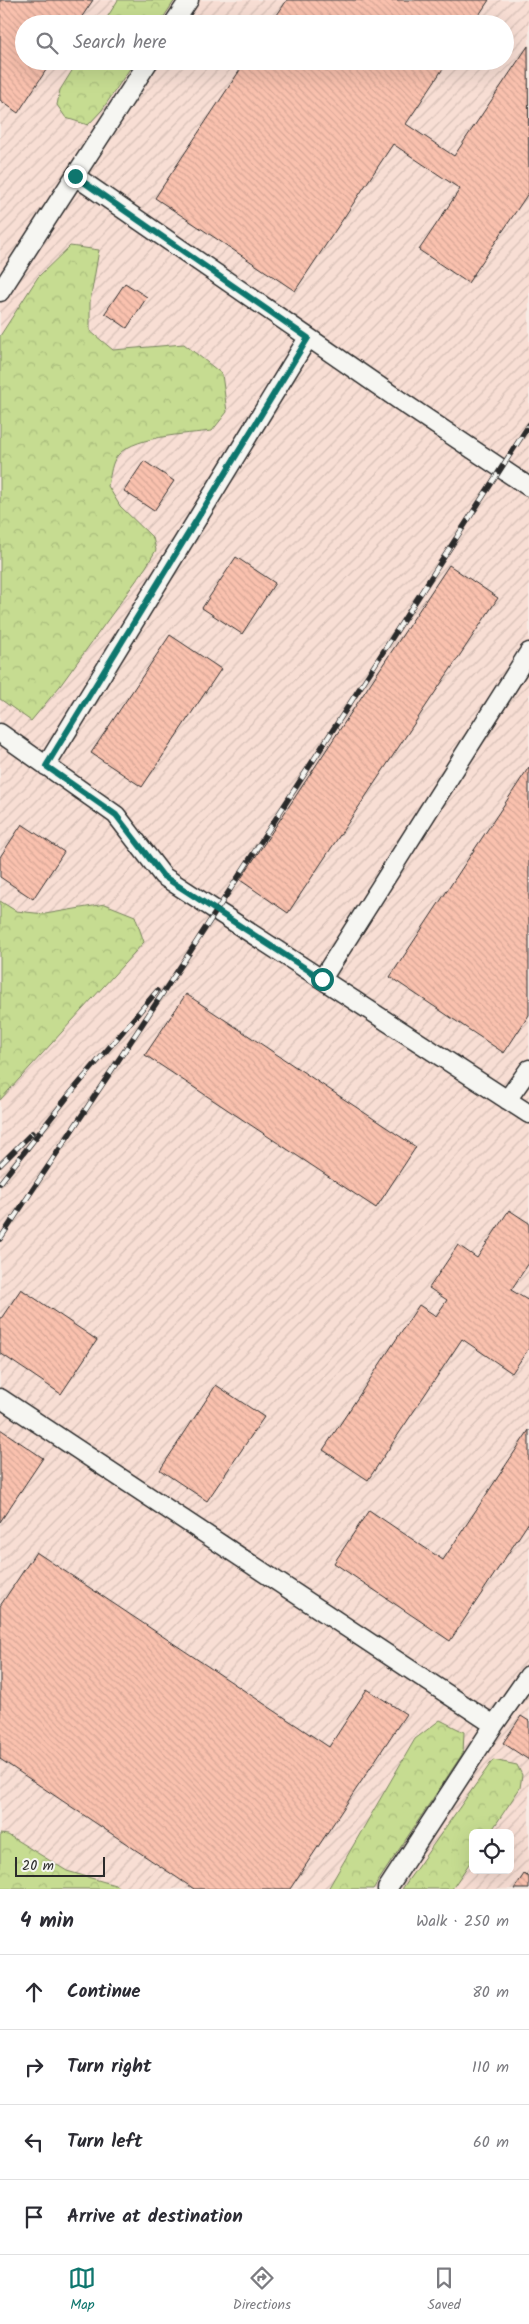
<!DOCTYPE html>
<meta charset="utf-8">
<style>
:root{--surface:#fff;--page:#f2f2f3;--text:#2b2b33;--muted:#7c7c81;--line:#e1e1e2;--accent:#0f766e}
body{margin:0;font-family:Kalam,sans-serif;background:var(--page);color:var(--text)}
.controls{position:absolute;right:15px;bottom:15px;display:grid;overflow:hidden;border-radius:8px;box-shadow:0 5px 20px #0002}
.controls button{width:45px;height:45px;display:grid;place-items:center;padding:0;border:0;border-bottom:1px solid var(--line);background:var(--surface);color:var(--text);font:25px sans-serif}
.scale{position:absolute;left:15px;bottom:12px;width:90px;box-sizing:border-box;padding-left:5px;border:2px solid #2b2b2b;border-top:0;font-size:14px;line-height:18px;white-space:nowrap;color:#2b2b2b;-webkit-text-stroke:4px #f6f6f2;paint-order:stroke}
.stop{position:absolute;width:15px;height:15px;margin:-11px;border:4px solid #0f766e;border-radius:50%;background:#fff}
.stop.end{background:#0f766e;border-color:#fff;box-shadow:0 1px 5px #0008}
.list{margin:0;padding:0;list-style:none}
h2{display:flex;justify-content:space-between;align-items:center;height:65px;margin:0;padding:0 20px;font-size:21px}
h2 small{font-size:16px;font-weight:400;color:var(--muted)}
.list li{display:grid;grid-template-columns:32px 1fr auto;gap:15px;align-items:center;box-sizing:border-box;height:75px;padding:0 20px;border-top:1px solid var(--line)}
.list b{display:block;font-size:19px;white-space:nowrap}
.list em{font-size:16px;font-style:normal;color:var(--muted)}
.icon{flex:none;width:28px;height:28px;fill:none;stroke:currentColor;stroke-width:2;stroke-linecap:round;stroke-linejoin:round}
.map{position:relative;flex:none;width:529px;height:1889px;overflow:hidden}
.search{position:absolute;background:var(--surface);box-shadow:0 5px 20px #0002;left:15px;right:15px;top:15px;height:55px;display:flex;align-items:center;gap:12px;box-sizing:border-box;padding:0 18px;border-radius:28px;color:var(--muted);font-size:19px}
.sheet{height:365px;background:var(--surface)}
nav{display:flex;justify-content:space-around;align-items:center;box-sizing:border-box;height:70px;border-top:1px solid var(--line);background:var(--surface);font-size:14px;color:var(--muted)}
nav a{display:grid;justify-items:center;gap:2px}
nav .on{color:var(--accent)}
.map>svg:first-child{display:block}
.industrial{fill:url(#industrial-furrows);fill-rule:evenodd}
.forest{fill:url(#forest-crowns);stroke:#78845e}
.building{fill:url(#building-back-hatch);stroke:#2b2b2b}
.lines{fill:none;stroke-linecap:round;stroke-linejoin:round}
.lane-casing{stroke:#2b2b2b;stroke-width:21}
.lane{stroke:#f6f6f2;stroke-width:18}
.rail-casing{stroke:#2b2b2b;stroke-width:5.5}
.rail{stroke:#f6f6f2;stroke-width:4;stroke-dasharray:11;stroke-linecap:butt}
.route{stroke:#0f766e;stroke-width:6}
</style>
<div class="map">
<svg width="529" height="1889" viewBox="0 0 529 1889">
<defs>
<pattern id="industrial-furrows" width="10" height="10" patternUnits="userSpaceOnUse" patternTransform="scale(1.25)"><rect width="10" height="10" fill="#f8ded4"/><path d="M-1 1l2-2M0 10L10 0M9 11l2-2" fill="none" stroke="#d5bfb6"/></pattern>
<pattern id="forest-crowns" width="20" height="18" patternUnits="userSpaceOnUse" patternTransform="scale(1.25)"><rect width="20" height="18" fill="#c6dc91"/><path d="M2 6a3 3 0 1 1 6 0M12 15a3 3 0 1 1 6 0" fill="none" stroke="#aabd7d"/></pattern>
<pattern id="building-back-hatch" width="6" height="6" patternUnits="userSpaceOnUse" patternTransform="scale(1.25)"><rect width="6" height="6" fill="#fac1ae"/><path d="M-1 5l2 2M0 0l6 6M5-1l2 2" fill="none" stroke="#d6a696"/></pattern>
</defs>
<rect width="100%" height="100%" fill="#f7ebe4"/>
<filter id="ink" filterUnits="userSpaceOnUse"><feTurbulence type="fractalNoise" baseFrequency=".02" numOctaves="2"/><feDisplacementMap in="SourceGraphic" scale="10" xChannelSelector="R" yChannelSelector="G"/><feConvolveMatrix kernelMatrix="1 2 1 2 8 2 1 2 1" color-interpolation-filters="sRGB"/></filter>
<g filter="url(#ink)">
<path class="industrial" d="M 0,0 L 529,0 L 529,1889 L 0,1889 ZM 24,24 L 505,24 L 505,61 L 24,61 ZM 473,1833 L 510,1833 L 510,1870 L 473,1870 Z"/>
<path class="forest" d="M 118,0 L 175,0 L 159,24 L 103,24 Z
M 78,61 L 135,61 L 102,110 L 88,125 L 66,118 L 57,105 L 60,90 Z
M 70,246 L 99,250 L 90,302 L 90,331 L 113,350 L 184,344 L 222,374 L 227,412 L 212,431 C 188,434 128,436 115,459 C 111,466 110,478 108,486 L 120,506 L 153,538 L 156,550 L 146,567 L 60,686 L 31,721 L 0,699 L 0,336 L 38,277 Z
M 0,901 L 16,911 L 45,914 L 105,904 L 135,916 L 144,942 L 0,1100 Z
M 440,1720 L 464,1732 L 463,1753 L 373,1889 L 328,1889 L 415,1739 Z
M 493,1760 L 517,1765 L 522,1775 L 520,1788 L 490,1833 L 473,1833 L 473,1858 L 452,1889 L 402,1889 Z
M 0,1834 L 8,1835 L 67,1871 L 115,1885 L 123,1889 L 0,1889 Z"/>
<path class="building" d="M 0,0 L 93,0 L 77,24 L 24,24 L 24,61 L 52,61 L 18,113 L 0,100 Z
M 287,0 L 489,0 L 473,24 L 271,24 Z
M 528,46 L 529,192 L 468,283 L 419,250 L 460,189 L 393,144 L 295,291 L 155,198 L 246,61 L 448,61 L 406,124 L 454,156 Z
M 125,283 L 147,297 L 127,328 L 105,313 Z
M 144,461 L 174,481 L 154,511 L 124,491 Z
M 236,557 L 275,583 L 242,634 L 202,608 Z
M 449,565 L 498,598 L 288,913 L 240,880 Z
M 170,635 L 221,669 L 142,787 L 91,753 Z
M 529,767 L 529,1015 L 504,1053 L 390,977 Z
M 22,824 L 64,852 L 33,899 L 0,877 L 0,857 Z
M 186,994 L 416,1147 L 376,1208 L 145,1055 Z
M 509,1210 L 529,1223 L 529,1263 L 511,1290 L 529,1301 L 529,1348 L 512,1373 L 462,1339 L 368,1480 L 323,1450 L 419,1305 L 436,1316 L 447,1300 L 429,1288 L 458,1245 L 477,1258 Z
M 21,1289 L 97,1340 L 61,1394 L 0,1353 L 0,1320 Z
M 216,1385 L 264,1417 L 207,1501 L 160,1470 Z
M 0,1429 L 43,1458 L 0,1522 Z
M 529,1430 L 529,1522 L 450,1641 L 334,1563 L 369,1510 L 443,1560 Z
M 36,1552 L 329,1747 L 367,1689 L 406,1714 L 290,1889 L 194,1889 L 0,1759 L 0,1606 Z
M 521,1716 L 529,1721 L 529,1760 L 503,1743 Z
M 524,1874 L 529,1877 L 529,1889 L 514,1889 Z"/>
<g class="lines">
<g class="lane-casing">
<path id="lane" d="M 173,24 L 189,0
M 75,176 L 402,402 L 529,487
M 0,292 L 149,61
M 0,733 L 116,815 L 163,876 L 529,1114
M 46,766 L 308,338
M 322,979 L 529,652
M 507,1100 L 529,1069
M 0,1398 L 494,1725 L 387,1889
M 494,1725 L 529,1675"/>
</g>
<use href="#lane" class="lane"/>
<g class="rail-casing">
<path id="rail" d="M 0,1165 L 32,1133
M 0,1183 L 69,1095 L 157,991
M 0,1239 L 188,955 L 529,425"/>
</g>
<use href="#rail" class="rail"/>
</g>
</g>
<g class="lines" filter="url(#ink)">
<path class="route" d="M 75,176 L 308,338 L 46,766 L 116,815 L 163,876 L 322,979"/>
</g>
</svg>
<div class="controls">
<button><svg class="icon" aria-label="locate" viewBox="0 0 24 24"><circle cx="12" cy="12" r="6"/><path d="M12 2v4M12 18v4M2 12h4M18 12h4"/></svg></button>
</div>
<div class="scale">20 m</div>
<div class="stop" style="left:322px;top:979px"></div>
<div class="stop end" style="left:75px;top:176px"></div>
<div class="search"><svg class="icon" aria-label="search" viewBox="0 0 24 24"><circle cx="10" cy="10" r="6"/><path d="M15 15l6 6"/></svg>Search here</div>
</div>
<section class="sheet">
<h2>4 min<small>Walk · 250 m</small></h2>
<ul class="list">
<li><svg class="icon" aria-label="ahead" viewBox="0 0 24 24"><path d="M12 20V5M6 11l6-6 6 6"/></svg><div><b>Continue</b></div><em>80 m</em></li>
<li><svg class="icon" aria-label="right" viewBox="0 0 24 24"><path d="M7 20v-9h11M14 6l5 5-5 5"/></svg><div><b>Turn right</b></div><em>110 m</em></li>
<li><svg class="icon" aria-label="left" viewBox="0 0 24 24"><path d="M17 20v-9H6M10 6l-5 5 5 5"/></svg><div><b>Turn left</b></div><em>60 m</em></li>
<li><svg class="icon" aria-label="arrive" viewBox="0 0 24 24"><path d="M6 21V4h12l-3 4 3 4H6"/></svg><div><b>Arrive at destination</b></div></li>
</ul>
</section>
<nav>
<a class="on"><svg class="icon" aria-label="map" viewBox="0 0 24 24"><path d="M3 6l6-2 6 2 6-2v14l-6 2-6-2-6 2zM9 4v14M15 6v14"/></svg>Map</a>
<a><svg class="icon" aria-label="directions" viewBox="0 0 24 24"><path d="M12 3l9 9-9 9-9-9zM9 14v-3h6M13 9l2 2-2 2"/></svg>Directions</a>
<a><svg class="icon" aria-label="saved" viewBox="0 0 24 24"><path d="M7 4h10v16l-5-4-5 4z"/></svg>Saved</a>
</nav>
